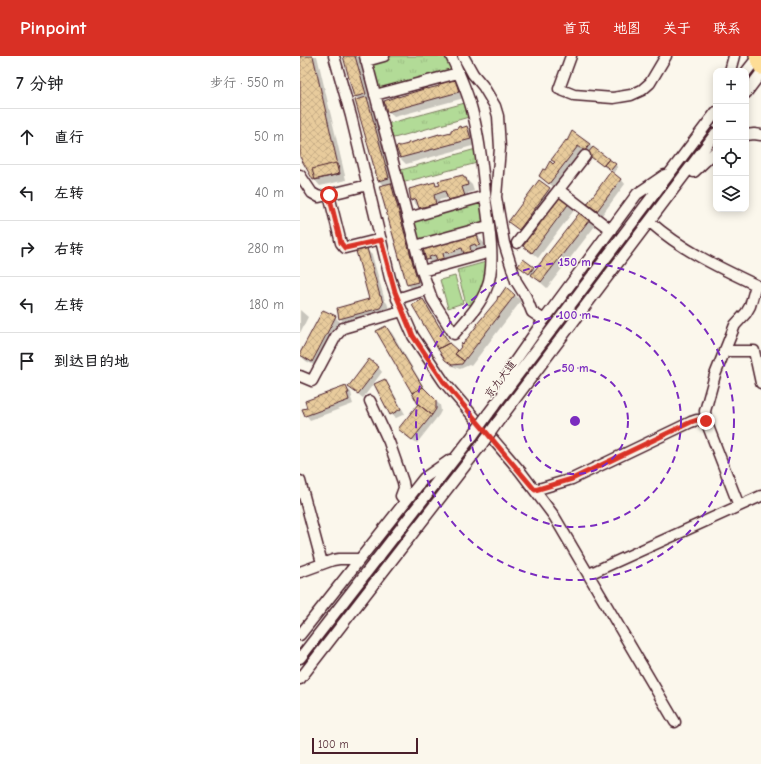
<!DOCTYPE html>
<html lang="zh">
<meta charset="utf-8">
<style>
:root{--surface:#fff;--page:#f6f6f6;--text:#202124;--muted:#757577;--line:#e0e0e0;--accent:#d93025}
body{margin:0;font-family:"Comic Neue","LXGW WenKai TC",sans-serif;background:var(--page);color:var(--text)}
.controls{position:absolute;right:12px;top:12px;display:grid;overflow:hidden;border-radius:8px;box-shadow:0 2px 10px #0003}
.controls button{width:36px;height:36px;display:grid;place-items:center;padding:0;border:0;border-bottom:1px solid var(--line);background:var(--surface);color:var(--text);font:20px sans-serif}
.scale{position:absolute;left:12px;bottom:10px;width:106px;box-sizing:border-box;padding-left:4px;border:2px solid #4a1f2b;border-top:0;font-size:11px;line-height:14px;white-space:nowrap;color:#4a1f2b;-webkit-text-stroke:3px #fbf7ec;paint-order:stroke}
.stop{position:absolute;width:12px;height:12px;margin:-9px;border:3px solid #d93025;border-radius:50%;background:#fff}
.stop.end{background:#d93025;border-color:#fff;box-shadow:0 1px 4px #0008}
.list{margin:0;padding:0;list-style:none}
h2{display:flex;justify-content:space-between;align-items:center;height:52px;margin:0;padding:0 16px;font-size:17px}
h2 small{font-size:13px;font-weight:400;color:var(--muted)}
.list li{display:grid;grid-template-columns:26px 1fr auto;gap:12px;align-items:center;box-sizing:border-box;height:56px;padding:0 16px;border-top:1px solid var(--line)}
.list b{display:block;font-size:15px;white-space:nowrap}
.list em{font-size:13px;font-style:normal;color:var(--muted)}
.icon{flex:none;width:22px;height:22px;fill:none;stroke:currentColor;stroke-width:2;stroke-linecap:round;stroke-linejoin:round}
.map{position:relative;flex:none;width:461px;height:708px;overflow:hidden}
header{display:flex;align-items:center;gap:24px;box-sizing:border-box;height:56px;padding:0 20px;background:var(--accent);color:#fff}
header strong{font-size:19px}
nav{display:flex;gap:22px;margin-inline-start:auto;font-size:14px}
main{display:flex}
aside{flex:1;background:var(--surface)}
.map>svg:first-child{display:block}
.grass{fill:url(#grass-tufts);stroke:#7e7d61}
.garden{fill:#b2db97;stroke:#7e7d61}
.shadow{fill:#0003}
.building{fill:url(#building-cross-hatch);stroke:#4a1f2b}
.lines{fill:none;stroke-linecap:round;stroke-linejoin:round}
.minor-casing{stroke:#4a1f2b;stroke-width:13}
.major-casing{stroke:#4a1f2b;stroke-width:16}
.minor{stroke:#fbf7ec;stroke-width:10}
.major{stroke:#fedd96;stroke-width:13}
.minor-bridge-casing{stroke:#4a1f2b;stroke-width:13;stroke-linecap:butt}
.minor-bridge{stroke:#fbf7ec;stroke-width:10}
.route{stroke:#d93025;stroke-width:5}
.ring{fill:none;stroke:#7b2cbf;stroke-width:2;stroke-dasharray:7 5}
.labels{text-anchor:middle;stroke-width:3;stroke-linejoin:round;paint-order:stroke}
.street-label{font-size:11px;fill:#4a1f2b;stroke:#fbf7ec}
.centre{fill:#7b2cbf;stroke:#fbf7ec;stroke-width:2}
.ring-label{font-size:12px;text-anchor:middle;font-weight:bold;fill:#7b2cbf;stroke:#fbf7ec;stroke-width:3;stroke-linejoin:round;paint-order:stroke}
</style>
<header>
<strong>Pinpoint</strong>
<nav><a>首页</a><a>地图</a><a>关于</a><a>联系</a></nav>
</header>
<main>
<aside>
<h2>7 分钟<small>步行 · 550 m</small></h2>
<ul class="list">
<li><svg class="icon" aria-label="ahead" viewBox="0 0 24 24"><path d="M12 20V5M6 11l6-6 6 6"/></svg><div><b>直行</b></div><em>50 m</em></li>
<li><svg class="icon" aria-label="left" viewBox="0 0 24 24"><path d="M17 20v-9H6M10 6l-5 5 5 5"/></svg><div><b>左转</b></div><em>40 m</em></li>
<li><svg class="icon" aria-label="right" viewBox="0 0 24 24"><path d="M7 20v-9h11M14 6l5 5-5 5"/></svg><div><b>右转</b></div><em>280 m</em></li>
<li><svg class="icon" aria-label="left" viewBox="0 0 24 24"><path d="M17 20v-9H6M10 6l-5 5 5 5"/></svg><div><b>左转</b></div><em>180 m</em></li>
<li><svg class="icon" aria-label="arrive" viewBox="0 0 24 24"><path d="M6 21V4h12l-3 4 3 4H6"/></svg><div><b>到达目的地</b></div></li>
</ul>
</aside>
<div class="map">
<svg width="461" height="708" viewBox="0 0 461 708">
<defs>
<pattern id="grass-tufts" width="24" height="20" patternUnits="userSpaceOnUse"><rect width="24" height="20" fill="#b2db97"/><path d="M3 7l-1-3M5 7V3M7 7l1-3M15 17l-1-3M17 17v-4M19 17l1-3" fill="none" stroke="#9bbc82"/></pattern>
<pattern id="building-cross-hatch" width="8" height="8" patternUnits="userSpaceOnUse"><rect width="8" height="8" fill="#e8cb9c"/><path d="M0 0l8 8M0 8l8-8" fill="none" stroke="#c8ae87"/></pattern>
</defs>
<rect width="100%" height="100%" fill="#fbf7ec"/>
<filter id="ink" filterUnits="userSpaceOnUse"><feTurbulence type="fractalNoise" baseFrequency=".025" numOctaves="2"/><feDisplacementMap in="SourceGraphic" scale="8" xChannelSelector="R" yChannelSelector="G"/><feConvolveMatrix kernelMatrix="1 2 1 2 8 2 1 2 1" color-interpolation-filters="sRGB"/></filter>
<g filter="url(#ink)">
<path class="grass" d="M 93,0 L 147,0 L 154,14 L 79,35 L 71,6 Z
M 165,47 L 169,61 L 94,82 L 91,81 L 88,69 L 90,67 Z
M 176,93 L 177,107 L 105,126 L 103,125 L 101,114 Z
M 183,144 L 186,166 L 120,186 L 113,163 Z
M 186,206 C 186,224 181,233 172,249 L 166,248 L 157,214 Z"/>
<path class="garden" d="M 155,220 L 163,247 L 148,252 L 140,224 Z"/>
<path class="shadow" d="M 0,0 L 17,0 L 46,124 L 20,130 L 14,123 L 0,99 Z
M 44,0 L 59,0 L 71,44 L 68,44 L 72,48 L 95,128 L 91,129 L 96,134 L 124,232 L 114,235 L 108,229 L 84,130 L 79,125 L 59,44 L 55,40 Z
M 155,25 L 161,31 L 164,42 L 94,61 L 88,55 L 99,42 L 140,30 Z
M 160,71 L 162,72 L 167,71 L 173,77 L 176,89 L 106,108 L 100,102 L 153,77 Z
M 266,85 L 289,89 L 318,111 L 314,116 L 307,111 L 306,112 L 284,95 L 256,133 L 240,120 L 255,107 L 252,103 Z
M 163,120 L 172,129 L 174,135 L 168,137 L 170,146 L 155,150 L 148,142 L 139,144 L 142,154 L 125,158 L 112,144 L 135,127 L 138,131 Z
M 321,123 L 325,128 L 302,159 L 293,152 Z
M 239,125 L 255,139 L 225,179 L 210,166 Z
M 261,141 L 275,153 L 238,202 L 224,190 Z
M 289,164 L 295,170 L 247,232 L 232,219 L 222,212 L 233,212 L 235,214 Z
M 176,179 L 185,188 L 188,198 L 178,198 L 180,205 L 174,206 L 168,201 L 136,212 L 127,203 L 125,194 Z
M 66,193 L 72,199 L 85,245 L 87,247 L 89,253 L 86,257 L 46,268 L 40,262 L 71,244 Z
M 215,239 L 221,245 L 171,310 L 169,309 L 160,313 L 152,310 L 148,305 L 122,244 L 127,248 L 152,292 L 158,297 Z
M 0,254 L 8,261 L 0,277 Z
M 35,261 L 41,267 L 18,311 L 6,305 L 0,299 Z
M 86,271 L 92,277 L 128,338 L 140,349 L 141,355 L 139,359 L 117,387 L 103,377 L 119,348 Z
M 78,311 L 82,316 L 63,342 L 54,335 Z
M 85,324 L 89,329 L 105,358 L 96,362 L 91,358 Z
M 46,332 L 51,336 L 52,341 L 51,342 L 53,348 L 10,364 L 6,359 Z"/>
<path class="building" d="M 0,0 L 13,0 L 40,118 L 13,124 L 0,101 Z
M 43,0 L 55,0 L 66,38 L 54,41 Z
M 148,23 L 149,25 L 155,23 L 159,36 L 87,56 L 84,45 L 98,40 L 98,41 L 127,32 L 127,33 L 139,30 L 139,28 L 146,26 L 146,24 Z
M 67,41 L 89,122 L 78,125 L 55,44 Z
M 160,70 L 161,72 L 167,70 L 171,83 L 100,102 L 96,91 L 108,88 L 108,87 L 110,86 L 110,87 L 139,78 L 139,79 L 151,76 L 151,74 L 158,72 L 158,71 Z
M 272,75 L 290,88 L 285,95 L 278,90 L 249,128 L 239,120 L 243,113 L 245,114 L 250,105 L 253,108 L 255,106 L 251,104 L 266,84 L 267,85 Z
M 293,91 L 309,103 L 303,110 L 287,98 Z
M 309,103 L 316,108 L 311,114 L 304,109 Z
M 36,107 L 39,118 L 15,124 L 12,113 Z
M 311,115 L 321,123 L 297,155 L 287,148 Z
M 163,119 L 164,122 L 166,122 L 168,129 L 162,131 L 165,140 L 148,144 L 145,135 L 134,139 L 136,148 L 119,152 L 116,143 L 111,145 L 109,133 L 135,126 L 136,130 L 140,129 L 138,125 Z
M 239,124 L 250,132 L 219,174 L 208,166 Z
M 91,127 L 118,226 L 107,229 L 79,130 Z
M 261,139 L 270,146 L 232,197 L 223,190 L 227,185 L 225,184 L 231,178 L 232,179 L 240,168 L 239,167 L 252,151 L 251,150 L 256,143 L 258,144 Z
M 280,156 L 290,163 L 241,226 L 231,219 Z
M 177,178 L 180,189 L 176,190 L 175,188 L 170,190 L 171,196 L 164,198 L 162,192 L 155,194 L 156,195 L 149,197 L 148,195 L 143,197 L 144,202 L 137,204 L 135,199 L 129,201 L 130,203 L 126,204 L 123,193 Z
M 67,192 L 80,240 L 81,240 L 83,247 L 82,249 L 80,252 L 39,263 L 37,252 L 69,243 L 56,195 Z
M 223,203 L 234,211 L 229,218 L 218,210 Z
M 206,231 L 215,239 L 164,305 L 155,298 L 161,291 L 160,290 L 162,287 L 163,288 L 178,268 L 177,268 L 197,244 L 198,240 L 199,241 Z
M 123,243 L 149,287 L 138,293 L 112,249 Z
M 23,254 L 36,260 L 12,306 L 0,299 L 0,297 Z
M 86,270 L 123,331 L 112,337 L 76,275 Z
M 149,287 L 158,295 L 155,298 L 164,305 L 162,308 L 152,309 L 145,304 L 138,293 Z
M 69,303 L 79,311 L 58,338 L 48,331 Z
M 85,323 L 101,353 L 90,359 L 74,328 Z
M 46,330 L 49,337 L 47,337 L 49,344 L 5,360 L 2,353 L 7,352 L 5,345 Z
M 123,331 L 136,344 L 136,353 L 132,359 L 118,348 L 112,337 Z
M 118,348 L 132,359 L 112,384 L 98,373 Z"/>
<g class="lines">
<g class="minor-casing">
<path id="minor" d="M 34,0 L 51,60 L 90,222 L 100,250 L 113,280 L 144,326 L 220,415 L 254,460 L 375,666
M 65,0 L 121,212 L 132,243 L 154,278 C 166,264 181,249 187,231 C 196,209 189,171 186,147 C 183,116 180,84 172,54 C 167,35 159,17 151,0
M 163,0 L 173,18 L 183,30 L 195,50 L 198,60 L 200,92 L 196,141 L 204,187 L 216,225 L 226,241 L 232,256 L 244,264
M 271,0 L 259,33 L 274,39 L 313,42 L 331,39 L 342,34 L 350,27 L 366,0
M 66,5 L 84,0
M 430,15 L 434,0
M 446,16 L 457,2
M 446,37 L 461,17
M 75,39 L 158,17
M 446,79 L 454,78 L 461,79
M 394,116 L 416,95
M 0,119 L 12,137 L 19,141 L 68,129
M 259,134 L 311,174
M 29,139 L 41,187 L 45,192 L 81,183
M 108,162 L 185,140
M 350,166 C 382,194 418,211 456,229 L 450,250 L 446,257 L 435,269 L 415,319 L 405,355 L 406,365
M 217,187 L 285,100
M 115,190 L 188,170
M 122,215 L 191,196
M 97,243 L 128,233
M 424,295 L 454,295 L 461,327
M 0,320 L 12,325 L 36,280 L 43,272 L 102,255
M 203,334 L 211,311 L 244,264 L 337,138 L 365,119
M 70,345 L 89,386 L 103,426 L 104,432 L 101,440 L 105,445
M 188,358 L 416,56
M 197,367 L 416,77
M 0,425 L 22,507
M 235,434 L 272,423 L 391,366 L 397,364 L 406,365 L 439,450
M 0,516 L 33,504 L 39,503 L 58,503
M 289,518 L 461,440
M 0,579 L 124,422 L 150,404
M 0,602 L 173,379
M 0,623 L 182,388"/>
</g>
<g class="major-casing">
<path id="major" d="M 456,0 L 461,12"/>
</g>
<use href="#minor" class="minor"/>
<use href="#major" class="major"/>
<g class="minor-bridge-casing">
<path id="minor-bridge" d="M 173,379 L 188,358
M 182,388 L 197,367"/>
</g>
<use href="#minor-bridge" class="minor-bridge"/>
</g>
</g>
<g class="lines" filter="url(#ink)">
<path class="route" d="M 29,139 L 41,187 L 45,192 L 81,184 L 95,236 L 113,280 L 144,326 L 235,434 L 272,423 L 391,366 L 397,364 L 406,365"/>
</g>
<g class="ring">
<circle cx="275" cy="365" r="53"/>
<circle cx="275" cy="365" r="106"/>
<circle cx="275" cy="365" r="159"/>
</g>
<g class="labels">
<g class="street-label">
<text transform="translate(200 323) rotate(-53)" y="4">京九大道</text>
</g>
</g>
<circle cx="275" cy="365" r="6" class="centre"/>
<g class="ring-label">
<text x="275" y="210">150 m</text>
<text x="275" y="263">100 m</text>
<text x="275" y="316">50 m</text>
</g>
</svg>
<div class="controls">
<button>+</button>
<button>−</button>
<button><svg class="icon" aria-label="locate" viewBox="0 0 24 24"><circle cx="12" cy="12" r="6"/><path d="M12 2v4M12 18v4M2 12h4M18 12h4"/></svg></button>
<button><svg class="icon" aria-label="layers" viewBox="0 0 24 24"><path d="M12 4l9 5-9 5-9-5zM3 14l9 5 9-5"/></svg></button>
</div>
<div class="scale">100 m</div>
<div class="stop" style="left:29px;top:139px"></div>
<div class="stop end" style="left:406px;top:365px"></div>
</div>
</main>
